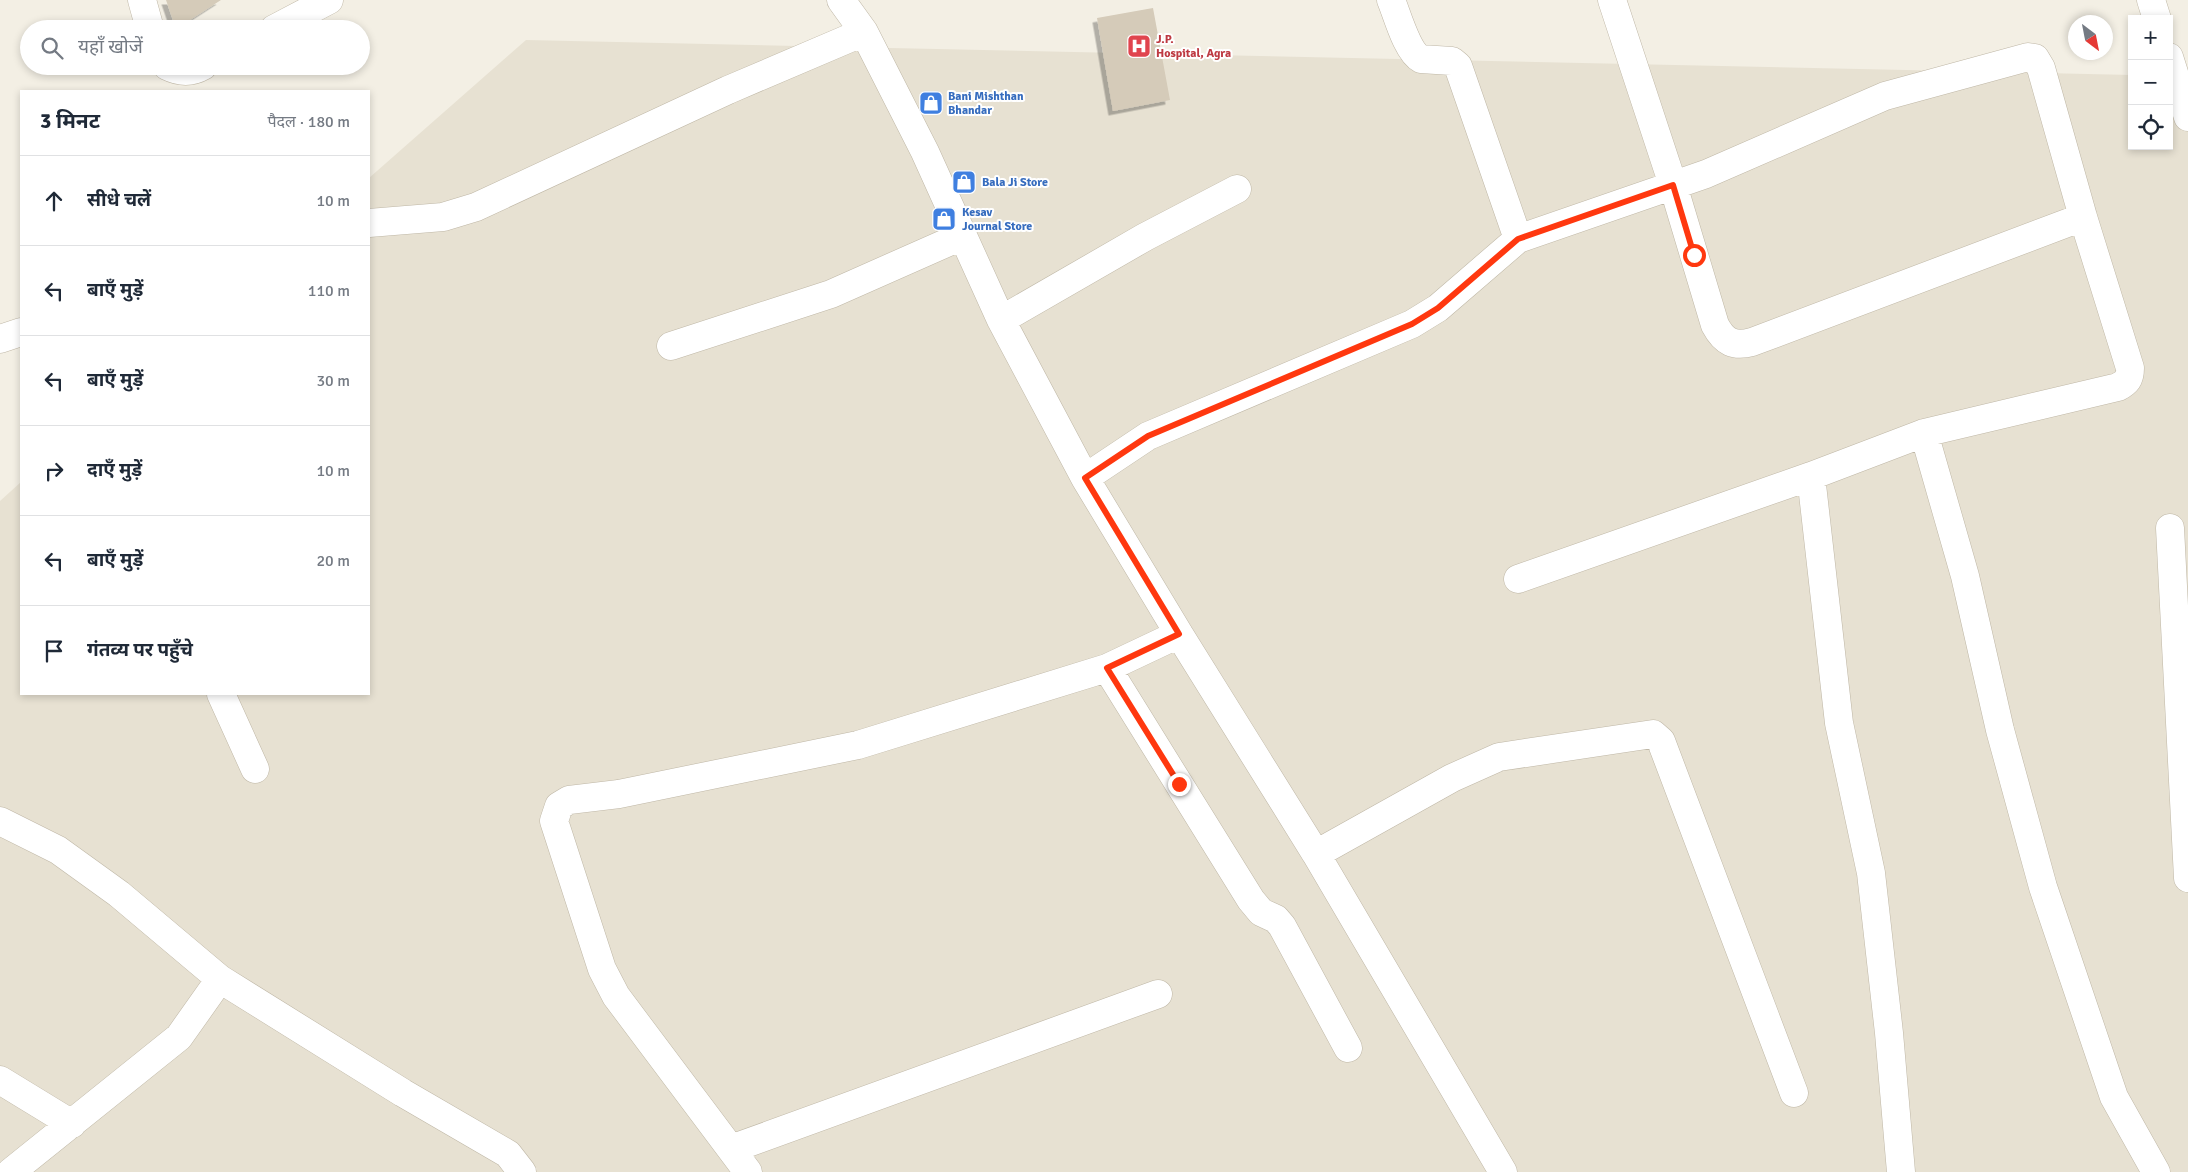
<!DOCTYPE html>
<html lang="hi">
<meta charset="utf-8">
<style>
:root{--surface:#fff;--page:#f6f6f7;--text:#1f2937;--muted:#747a83;--line:#e0e1e3}
body{margin:0;font-family:Signika,"Noto Sans Devanagari",sans-serif;background:var(--page);color:var(--text)}
.controls{position:absolute;right:15px;top:15px;display:grid;overflow:hidden;border-radius:0px;box-shadow:0 2px 8px #0003}
.controls button{width:45px;height:45px;display:grid;place-items:center;padding:0;border:0;border-bottom:1px solid var(--line);background:var(--surface);color:var(--text);font:25px sans-serif}
.compass{position:absolute;left:2068px;top:15px;width:45px;height:45px;border-radius:50%;background:var(--surface);box-shadow:0 2px 8px #0003;rotate:148deg}
.stop{position:absolute;width:15px;height:15px;margin:-11px;border:4px solid #ff380f;border-radius:50%;background:#fff}
.stop.end{background:#ff380f;border-color:#fff;box-shadow:0 1px 5px #0008}
.list{margin:0;padding:0;list-style:none}
h2{display:flex;justify-content:space-between;align-items:center;height:65px;margin:0;padding:0 20px;font-size:21px}
h2 small{font-size:16px;font-weight:400;color:var(--muted)}
.list li{display:grid;grid-template-columns:32px 1fr auto;gap:15px;align-items:center;box-sizing:border-box;height:90px;padding:0 20px;border-top:1px solid var(--line)}
.list b{display:block;font-size:19px;white-space:nowrap}
.list em{font-size:16px;font-style:normal;color:var(--muted)}
.icon{flex:none;width:28px;height:28px;fill:none;stroke:currentColor;stroke-width:2;stroke-linecap:round;stroke-linejoin:round}
.map{position:relative;flex:none;width:2188px;height:1172px;overflow:hidden}
.search{position:absolute;background:var(--surface);box-shadow:0 2px 8px #0003;left:20px;top:20px;width:350px;height:55px;display:flex;align-items:center;gap:12px;box-sizing:border-box;padding:0 18px;border-radius:28px;color:var(--muted);font-size:19px}
.panel{position:absolute;background:var(--surface);box-shadow:0 2px 8px #0003;left:20px;top:90px;width:350px;height:605px;border-radius:0px}
.map>svg:first-child{display:block}
.residential{fill:#e7e1d2}
.building{fill:#d5cbb9;filter:url(#shadow)}
.lines{fill:none;stroke-linecap:round;stroke-linejoin:round}
.minor-casing{stroke:#bfb7a6;stroke-width:29}
.minor{stroke:#fff;stroke-width:28}
.route{stroke:#ff380f;stroke-width:6}
.labels{text-anchor:middle;stroke-width:4;stroke-linejoin:round;paint-order:stroke}
.health-label{font-size:12px;font-weight:bold;fill:#be3a42;stroke:#fff;text-anchor:start}
.shop-label{font-size:12px;font-weight:bold;fill:#366cbe;stroke:#fff;text-anchor:start}
</style>
<div class="map">
<svg width="2188" height="1172" viewBox="0 0 2188 1172">
<defs>
<filter id="shadow"><feDropShadow dx="-4.5" dy="4.5" stdDeviation="0" flood-color="#0004"/></filter>
</defs>
<rect width="100%" height="100%" fill="#f3efe4"/>
<path class="residential" d="M 526,40 L 2132,75 L 2132,146 L 2169,146 L 2169,76 L 2188,77 L 2188,1172 L 0,1172 L 0,501 L 21,482 L 21,694 L 369,694 L 369,178 Z"/>
<path class="building" d="M 166,0 L 221,0 L 176,29 Z
M 1153,8 L 1170,100 L 1113,111 L 1097,18 Z"/>
<g class="lines">
<g class="minor-casing">
<path id="minor" d="M 142,0 L 150,29
M 841,0 L 864,32 L 925,152 L 1001,320 L 1085,478 L 1179,634 L 1316,854 L 1503,1172
M 1391,0 C 1397,14 1407,52 1421,59 L 1452,61 L 1458,66 L 1518,239
M 1612,0 L 1673,185 L 1715,325 C 1724,342 1734,347 1752,342 L 2083,217
M 2151,0 L 2157,19
M 274,29 L 329,0
M 2169,57 L 2188,117
M 167,66 C 179,72 191,73 203,66
M 369,223 L 443,217 L 476,207 L 728,90 L 864,32
M 1001,320 L 1145,237 L 1237,189
M 0,339 L 21,332
M 671,346 L 831,294 L 962,236
M 1924,433 L 1965,576 L 2000,730 L 2043,887 L 2114,1097 L 2156,1172
M 1085,478 L 1148,436 L 1412,324 L 1438,308 L 1518,239 L 1706,174 L 1885,96 L 2028,57 L 2035,58 L 2041,68 L 2083,217 L 2130,368 C 2130,379 2127,382 2118,387 L 1924,433 L 1811,476 L 1839,723 L 1871,873 L 1889,1033 L 1901,1172
M 2170,528 L 2188,878
M 1518,579 L 1811,476
M 1107,668 L 1179,634
M 221,694 L 255,769
M 0,821 L 58,850 L 119,894 L 220,979 L 403,1093 L 508,1154 L 522,1172
M 1316,854 L 1452,778 L 1499,757 L 1653,734 L 1661,741 L 1794,1093
M 0,1080 L 72,1124
M 731,1149 L 1158,994
M 11,1172 L 179,1037 L 220,979
M 748,1172 L 616,996 L 602,969 L 554,821 L 559,806 L 569,800 L 619,794 L 858,745 L 1107,668 L 1251,900 L 1261,912 L 1276,919 L 1282,926 L 1348,1048"/>
</g>
<use href="#minor" class="minor"/>
</g>
<g class="lines">
<path class="route" d="M 1179,784 L 1107,668 L 1179,634 L 1085,478 L 1148,436 L 1412,324 L 1438,308 L 1518,239 L 1673,185 L 1694,255"/>
</g>
<defs>
<g id="hospital-square" transform="scale(1.25)"><rect x="-9" y="-9" width="18" height="18" rx="4" fill="#e0444e" stroke="#fff"/><path d="M-5-5h3v3.5h4V-5h3V5h-3V1.5h-4V5h-3Z" fill="#fff"/></g>
<g id="shop-square" transform="scale(1.25)"><rect x="-9" y="-9" width="18" height="18" rx="4" fill="#3f7fe0" stroke="#fff"/><path d="M-5-2.5h2.3a2.7 3.5 0 0 1 5.4 0H5L5.5 6h-11ZM-1.5-2.5h3a1.5 2.3 0 0 0-3 0Z" fill="#fff"/></g>
</defs>
<g fill-rule="evenodd">
<use href="#hospital-square" x="1139" y="46"/>
<use href="#shop-square" x="931" y="103"/>
<use href="#shop-square" x="964" y="182"/>
<use href="#shop-square" x="944" y="219"/>
</g>
<g class="labels">
<g class="health-label">
<text x="1156" y="43">J.P.<tspan x="1156" dy="14">Hospital, Agra</tspan></text>
</g>
<g class="shop-label">
<text x="948" y="100">Bani Mishthan<tspan x="948" dy="14">Bhandar</tspan></text>
<text x="982" y="186">Bala Ji Store</text>
<text x="962" y="216">Kesav<tspan x="962" dy="14">Journal Store</tspan></text>
</g>
</g>
</svg>
<div class="controls">
<button>+</button>
<button>−</button>
<button><svg class="icon" aria-label="locate" viewBox="0 0 24 24"><circle cx="12" cy="12" r="6"/><path d="M12 2v4M12 18v4M2 12h4M18 12h4"/></svg></button>
</div>
<svg class="compass" viewBox="-18 -18 36 36"><path d="M0-13l5 13h-10z" fill="#e53935"/><path d="M0 13l5-13h-10z" fill="#747a83"/></svg>
<div class="stop" style="left:1694px;top:255px"></div>
<div class="stop end" style="left:1179px;top:784px"></div>
<div class="search"><svg class="icon" aria-label="search" viewBox="0 0 24 24"><circle cx="10" cy="10" r="6"/><path d="M15 15l6 6"/></svg>यहाँ खोजें</div>
<section class="panel">
<h2>3 मिनट<small>पैदल · 180 m</small></h2>
<ul class="list">
<li><svg class="icon" aria-label="ahead" viewBox="0 0 24 24"><path d="M12 20V5M6 11l6-6 6 6"/></svg><div><b>सीधे चलें</b></div><em>10 m</em></li>
<li><svg class="icon" aria-label="left" viewBox="0 0 24 24"><path d="M17 20v-9H6M10 6l-5 5 5 5"/></svg><div><b>बाएँ मुड़ें</b></div><em>110 m</em></li>
<li><svg class="icon" aria-label="left" viewBox="0 0 24 24"><path d="M17 20v-9H6M10 6l-5 5 5 5"/></svg><div><b>बाएँ मुड़ें</b></div><em>30 m</em></li>
<li><svg class="icon" aria-label="right" viewBox="0 0 24 24"><path d="M7 20v-9h11M14 6l5 5-5 5"/></svg><div><b>दाएँ मुड़ें</b></div><em>10 m</em></li>
<li><svg class="icon" aria-label="left" viewBox="0 0 24 24"><path d="M17 20v-9H6M10 6l-5 5 5 5"/></svg><div><b>बाएँ मुड़ें</b></div><em>20 m</em></li>
<li><svg class="icon" aria-label="arrive" viewBox="0 0 24 24"><path d="M6 21V4h12l-3 4 3 4H6"/></svg><div><b>गंतव्य पर पहुँचे</b></div></li>
</ul>
</section>
</div>
